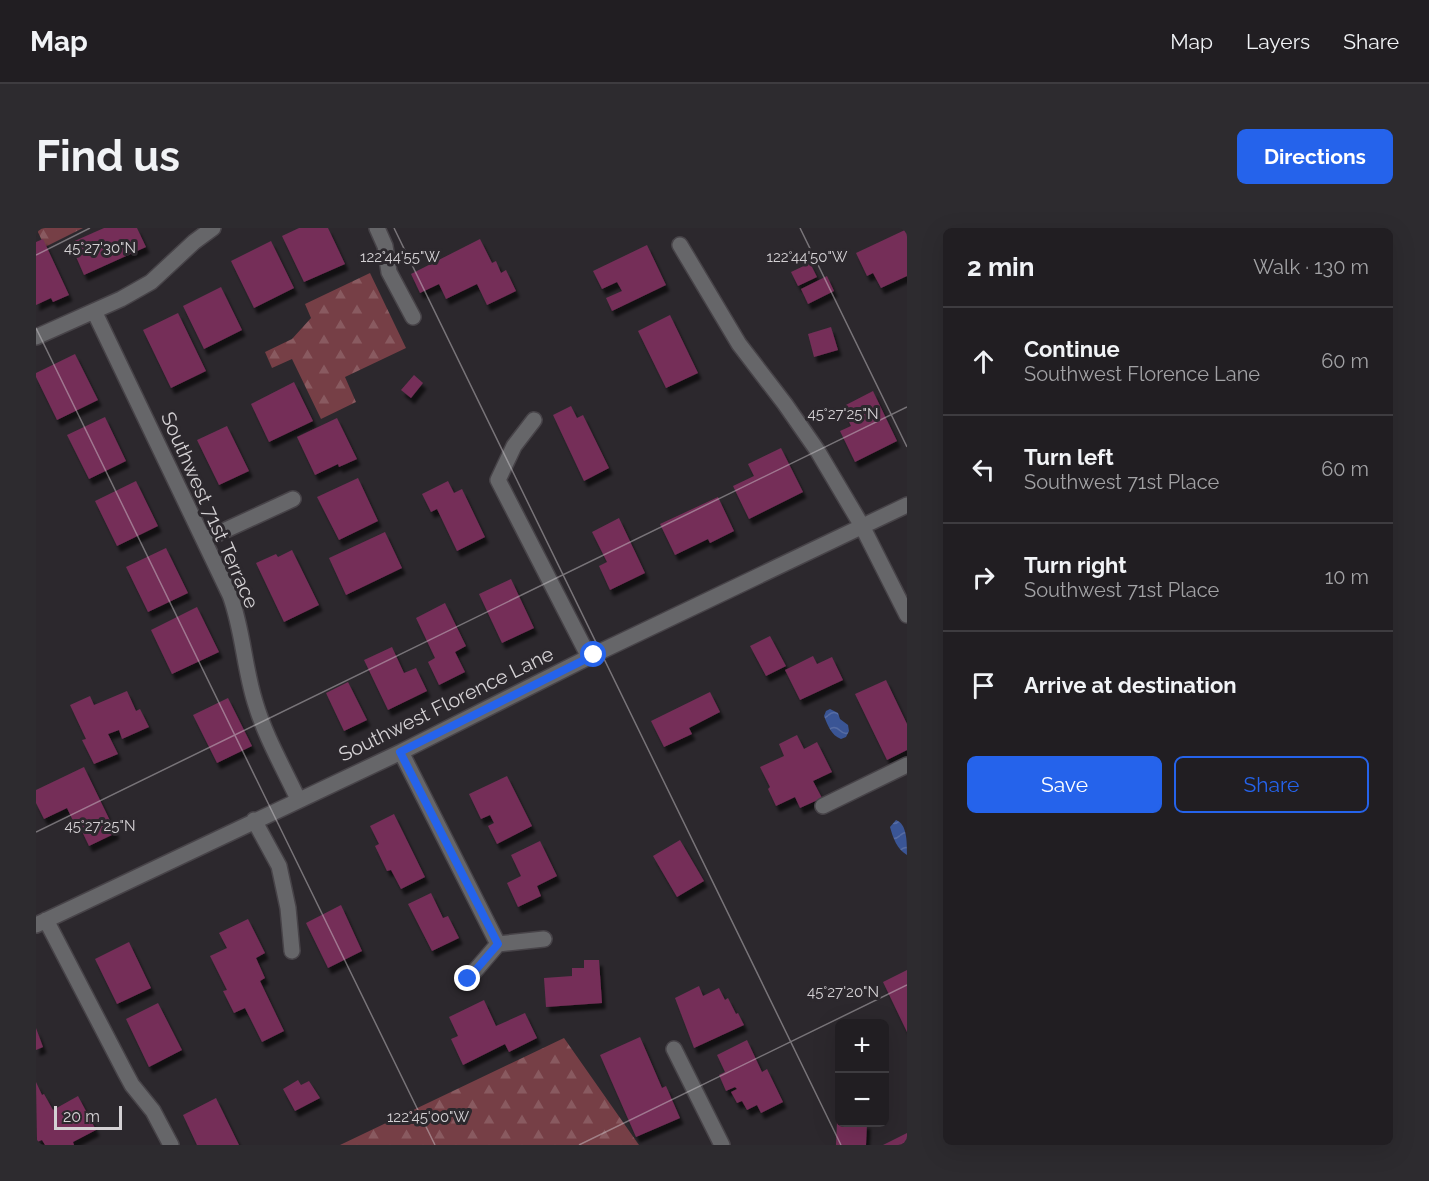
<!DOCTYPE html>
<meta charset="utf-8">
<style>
:root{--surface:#211e22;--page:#2d2b2f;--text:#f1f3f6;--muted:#a2a2a5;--line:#3e3c40;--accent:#2563eb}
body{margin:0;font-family:Raleway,sans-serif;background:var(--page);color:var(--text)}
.controls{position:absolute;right:18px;bottom:18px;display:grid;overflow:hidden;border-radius:9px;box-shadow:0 6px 24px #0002}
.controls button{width:54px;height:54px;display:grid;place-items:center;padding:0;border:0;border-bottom:2px solid var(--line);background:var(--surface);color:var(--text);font:30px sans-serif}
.scale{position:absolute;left:18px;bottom:15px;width:68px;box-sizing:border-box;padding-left:6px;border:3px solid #d4d1d4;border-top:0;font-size:16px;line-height:21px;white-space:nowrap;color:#d4d1d4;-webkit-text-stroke:4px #2c282d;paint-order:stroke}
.stop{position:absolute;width:18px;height:18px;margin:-14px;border:4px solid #2563eb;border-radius:50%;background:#fff}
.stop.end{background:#2563eb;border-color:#fff;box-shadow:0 2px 6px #0008}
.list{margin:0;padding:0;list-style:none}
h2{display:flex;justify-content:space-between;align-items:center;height:78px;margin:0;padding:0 24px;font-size:26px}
h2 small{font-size:20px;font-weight:400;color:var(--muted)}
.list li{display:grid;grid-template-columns:39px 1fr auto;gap:18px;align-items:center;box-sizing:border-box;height:108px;padding:0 24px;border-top:2px solid var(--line)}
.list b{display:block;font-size:22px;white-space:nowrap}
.list p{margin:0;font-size:20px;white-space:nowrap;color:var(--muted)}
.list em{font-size:20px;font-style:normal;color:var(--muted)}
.actions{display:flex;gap:12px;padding:18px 24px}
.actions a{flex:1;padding:14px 0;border:2px solid var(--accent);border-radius:9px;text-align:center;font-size:21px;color:var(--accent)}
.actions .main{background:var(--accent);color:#fff}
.icon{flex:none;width:33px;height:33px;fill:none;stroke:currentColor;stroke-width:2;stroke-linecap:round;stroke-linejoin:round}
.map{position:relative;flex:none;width:871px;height:917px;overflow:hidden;border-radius:9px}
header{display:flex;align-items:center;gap:36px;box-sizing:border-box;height:84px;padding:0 30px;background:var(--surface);border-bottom:2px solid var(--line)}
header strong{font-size:28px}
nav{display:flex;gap:33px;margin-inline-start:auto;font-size:21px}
.intro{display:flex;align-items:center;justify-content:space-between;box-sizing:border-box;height:144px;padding:0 36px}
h1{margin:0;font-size:42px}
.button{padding:15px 27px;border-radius:9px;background:var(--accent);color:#fff;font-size:21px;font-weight:700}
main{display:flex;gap:36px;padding:0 36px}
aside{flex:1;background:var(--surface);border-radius:9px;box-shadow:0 6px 24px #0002}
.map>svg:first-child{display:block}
.forest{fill:url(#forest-firs)}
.water{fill:url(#water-waves)}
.building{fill:#742f58;filter:url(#shadow)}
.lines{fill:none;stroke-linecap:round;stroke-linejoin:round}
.minor-casing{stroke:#474348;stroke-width:18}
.minor{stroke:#666669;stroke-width:15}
.route{stroke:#2563eb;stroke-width:8}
.ticks{fill:none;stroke:#d4d1d4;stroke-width:1.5;stroke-opacity:0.45}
.labels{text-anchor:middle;stroke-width:6;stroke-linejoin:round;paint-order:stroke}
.street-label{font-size:20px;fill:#d4d1d4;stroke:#2c282d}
.ticks-label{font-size:15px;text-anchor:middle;fill:#d4d1d4;stroke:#2c282d;stroke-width:6;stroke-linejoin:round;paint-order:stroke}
</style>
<header>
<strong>Map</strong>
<nav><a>Map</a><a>Layers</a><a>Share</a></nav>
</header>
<div class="intro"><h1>Find us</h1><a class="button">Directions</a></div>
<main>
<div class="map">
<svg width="871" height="917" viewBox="0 0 871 917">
<defs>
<pattern id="forest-firs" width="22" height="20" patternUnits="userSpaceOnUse" patternTransform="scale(1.5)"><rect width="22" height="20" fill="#763f46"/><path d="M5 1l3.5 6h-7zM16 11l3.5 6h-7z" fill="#895a60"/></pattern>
<pattern id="water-waves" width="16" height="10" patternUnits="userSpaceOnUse" patternTransform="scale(1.5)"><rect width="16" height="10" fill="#3a5595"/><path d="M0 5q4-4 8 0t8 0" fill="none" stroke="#566ca3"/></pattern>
<filter id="shadow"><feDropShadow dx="3.5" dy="6" stdDeviation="1.5" flood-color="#0009"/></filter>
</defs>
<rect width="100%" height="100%" fill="#2c282d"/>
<path class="forest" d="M 0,0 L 47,0 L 9,19 Z
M 334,45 L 370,120 L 309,149 L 320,174 L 285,191 L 256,131 L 236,140 L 229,124 L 256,111 L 275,90 L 269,76 Z
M 528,810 L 603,917 L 304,917 Z"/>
<path class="water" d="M 794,481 L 802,485 L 804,491 L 812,497 L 813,503 L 810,509 L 805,511 C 795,507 792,498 788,488 L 790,483 Z
M 860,592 C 871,596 871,613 871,627 C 861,621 857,610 854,599 Z"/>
<path class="building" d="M 68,0 L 101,0 L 110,19 L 48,47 L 34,15 Z
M 263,0 L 292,0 L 309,36 L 268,54 L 246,8 Z
M 871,1 L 871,48 L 845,60 L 837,45 L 831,48 L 820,25 Z
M 7,11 L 33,67 L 17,74 L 15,70 L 0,77 L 0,14 Z
M 444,11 L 456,35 L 460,33 L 465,45 L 470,42 L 480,63 L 451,77 L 441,56 L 410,71 L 403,56 L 384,65 L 375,46 Z
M 235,13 L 258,60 L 218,80 L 195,33 Z
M 611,17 L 630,57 L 576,83 L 570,70 L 586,63 L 581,54 L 566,61 L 557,43 Z
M 774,35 L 781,49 L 762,58 L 755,44 Z
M 791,48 L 798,63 L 772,76 L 765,61 Z
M 185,59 L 206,102 L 168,121 L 147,78 Z
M 142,85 L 170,143 L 135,160 L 107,102 Z
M 634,87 L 662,145 L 630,160 L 602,103 Z
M 795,99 L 802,122 L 778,129 L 772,106 Z
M 39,126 L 62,172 L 21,192 L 0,149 L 0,145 Z
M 378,147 L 387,155 L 375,170 L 365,162 Z
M 258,154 L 277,193 L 233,214 L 215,176 Z
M 837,163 L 861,213 L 819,234 L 804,203 L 815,198 L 806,179 Z
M 535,178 L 541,190 L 547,187 L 573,240 L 548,253 L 517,187 Z
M 69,189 L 90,233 L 53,251 L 31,207 Z
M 301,190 L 321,231 L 303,239 L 302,236 L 279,247 L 261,209 Z
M 191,198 L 213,243 L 183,257 L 161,212 Z
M 745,220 L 767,264 L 713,291 L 697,258 L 718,248 L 712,236 Z
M 322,250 L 342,293 L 303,312 L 281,269 Z
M 100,253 L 122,298 L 81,318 L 59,273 Z
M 412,253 L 418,265 L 426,261 L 449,309 L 421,323 L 401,281 L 395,284 L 386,266 Z
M 682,269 L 698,303 L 674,315 L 672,311 L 639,327 L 624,296 Z
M 583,290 L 609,345 L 574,362 L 563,338 L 571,334 L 556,304 Z
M 349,304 L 366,340 L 310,367 L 293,330 Z
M 130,320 L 152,365 L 112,384 L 90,339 Z
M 256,322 L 283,377 L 248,394 L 220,335 L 240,326 L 242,329 Z
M 475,351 L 498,400 L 466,415 L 443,366 Z
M 409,375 L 430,418 L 419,424 L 429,444 L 403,457 L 392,434 L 399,430 L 380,390 Z
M 161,379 L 183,424 L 136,446 L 115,402 Z
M 734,408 L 750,438 L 730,448 L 714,418 Z
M 356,419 L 368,445 L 380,440 L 391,463 L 352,482 L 328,432 Z
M 777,428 L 781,436 L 796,429 L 807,452 L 764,472 L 749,442 Z
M 850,452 L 871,496 L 871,522 L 851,532 L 819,466 Z
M 312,454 L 331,492 L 308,503 L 290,465 Z
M 91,463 L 100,483 L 104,481 L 113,499 L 86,511 L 83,502 L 72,506 L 82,526 L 58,536 L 46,512 L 50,511 L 34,477 L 54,468 L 58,477 Z
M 674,464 L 684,484 L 653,500 L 656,506 L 628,519 L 615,493 Z
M 192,470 L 216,518 L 181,535 L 157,487 Z
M 761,507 L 768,521 L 781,514 L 796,544 L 777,553 L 786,570 L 764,580 L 759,569 L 740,578 L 732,561 L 734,559 L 724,539 L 748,528 L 743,516 Z
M 48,539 L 80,605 L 53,618 L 42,595 L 39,597 L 31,580 L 8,591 L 0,575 L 0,562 Z
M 471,548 L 496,598 L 461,616 L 452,598 L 458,595 L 454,587 L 445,591 L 433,566 Z
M 358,586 L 389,649 L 365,661 L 355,642 L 351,643 L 339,618 L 343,616 L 334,598 Z
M 644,612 L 668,653 L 641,669 L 617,628 Z
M 504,613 L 521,648 L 501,658 L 505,668 L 482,679 L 471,655 L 485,648 L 475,627 Z
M 395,665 L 407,690 L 412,688 L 423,710 L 396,723 L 372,676 Z
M 305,677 L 326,723 L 292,740 L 270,695 Z
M 212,691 L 229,725 L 220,730 L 229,750 L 224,753 L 248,803 L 226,814 L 209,780 L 198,785 L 187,763 L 191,762 L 174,728 L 191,720 L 183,705 Z
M 93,714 L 115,760 L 81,776 L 59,731 Z
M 548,732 L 563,732 L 566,775 L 510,779 L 508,750 L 536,748 L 536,740 L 548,740 Z
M 871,742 L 871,804 L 847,754 Z
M 663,758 L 667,768 L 683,760 L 689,772 L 692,770 L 700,786 L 702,785 L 708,797 L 658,820 L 639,770 Z
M 448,772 L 460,798 L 489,785 L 501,810 L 473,824 L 469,816 L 427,837 L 415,811 L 422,808 L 413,789 Z
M 122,775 L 146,822 L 113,839 L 90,791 Z
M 0,800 L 7,819 L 0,822 Z
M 604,809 L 626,860 L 630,858 L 644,890 L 600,909 L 564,827 Z
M 711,812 L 726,844 L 731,841 L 747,874 L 725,885 L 721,877 L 711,882 L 706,873 L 701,875 L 695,864 L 701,861 L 699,859 L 690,863 L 683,847 L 689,844 L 681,827 Z
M 262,852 L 265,857 L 273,853 L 284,870 L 259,883 L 247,861 Z
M 0,854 L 6,867 L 8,866 L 17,882 L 42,868 L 60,902 L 37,914 L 38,917 L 9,917 L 6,912 L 1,914 Z
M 180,870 L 203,917 L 161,917 L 147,887 Z
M 801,894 L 831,895 L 830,917 L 800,917 Z
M 871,905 L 871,917 L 847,917 Z"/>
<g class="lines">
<g class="minor-casing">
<path id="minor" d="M 341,0 L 349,18 L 353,44 L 377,89
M 644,17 L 703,116 L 749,176 L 781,222 L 826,298 L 871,387
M 58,83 L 194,367 C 207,402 208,439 219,474 C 229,508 247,539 262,571
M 0,109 L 85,71 L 115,54 L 158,14 L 177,0
M 498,192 L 478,218 L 462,252 L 553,429
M 168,312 L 257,271
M 365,524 L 462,716
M 787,578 L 871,537
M 218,592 L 243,638 L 252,680 L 256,723
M 10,692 L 89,844 L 96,857 L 117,883 L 135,917
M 0,697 L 365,524 L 553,429 L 871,277
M 432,751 L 462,716 L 508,711
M 638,821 L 686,917"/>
</g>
<use href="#minor" class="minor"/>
</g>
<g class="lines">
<path class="route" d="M 432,751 L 462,716 L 364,524 L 558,427"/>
</g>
<path class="ticks" d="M 358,0 L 805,917M 764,0 L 871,219M 0,27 L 54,0M 0,100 L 399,917M 0,604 L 871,179M 543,917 L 871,757"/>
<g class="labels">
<g class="street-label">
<text transform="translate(174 282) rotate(66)" y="7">Southwest 71st Terrace</text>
<text transform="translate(410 476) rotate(-26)" y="7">Southwest Florence Lane</text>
</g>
</g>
<g class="ticks-label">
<text x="64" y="25">45°27'30"N</text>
<text x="364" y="34">122°44'55"W</text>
<text x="771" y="34">122°44'50"W</text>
<text x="807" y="191">45°27'25"N</text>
<text x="64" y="603">45°27'25"N</text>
<text x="807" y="769">45°27'20"N</text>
<text x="392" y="894">122°45'00"W</text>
</g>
</svg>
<div class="controls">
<button>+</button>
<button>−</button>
</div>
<div class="scale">20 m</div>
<div class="stop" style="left:558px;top:427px"></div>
<div class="stop end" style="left:432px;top:751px"></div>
</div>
<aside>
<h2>2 min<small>Walk · 130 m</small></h2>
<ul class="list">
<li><svg class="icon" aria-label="ahead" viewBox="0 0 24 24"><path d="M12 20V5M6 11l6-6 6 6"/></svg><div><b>Continue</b><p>Southwest Florence Lane</p></div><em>60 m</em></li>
<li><svg class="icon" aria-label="left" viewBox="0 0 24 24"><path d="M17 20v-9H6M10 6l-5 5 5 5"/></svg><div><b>Turn left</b><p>Southwest 71st Place</p></div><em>60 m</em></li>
<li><svg class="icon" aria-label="right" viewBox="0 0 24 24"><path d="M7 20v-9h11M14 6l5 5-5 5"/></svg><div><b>Turn right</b><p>Southwest 71st Place</p></div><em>10 m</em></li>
<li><svg class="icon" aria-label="arrive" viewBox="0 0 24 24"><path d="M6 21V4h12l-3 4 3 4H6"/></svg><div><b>Arrive at destination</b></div></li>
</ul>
<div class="actions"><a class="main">Save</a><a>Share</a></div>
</aside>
</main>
